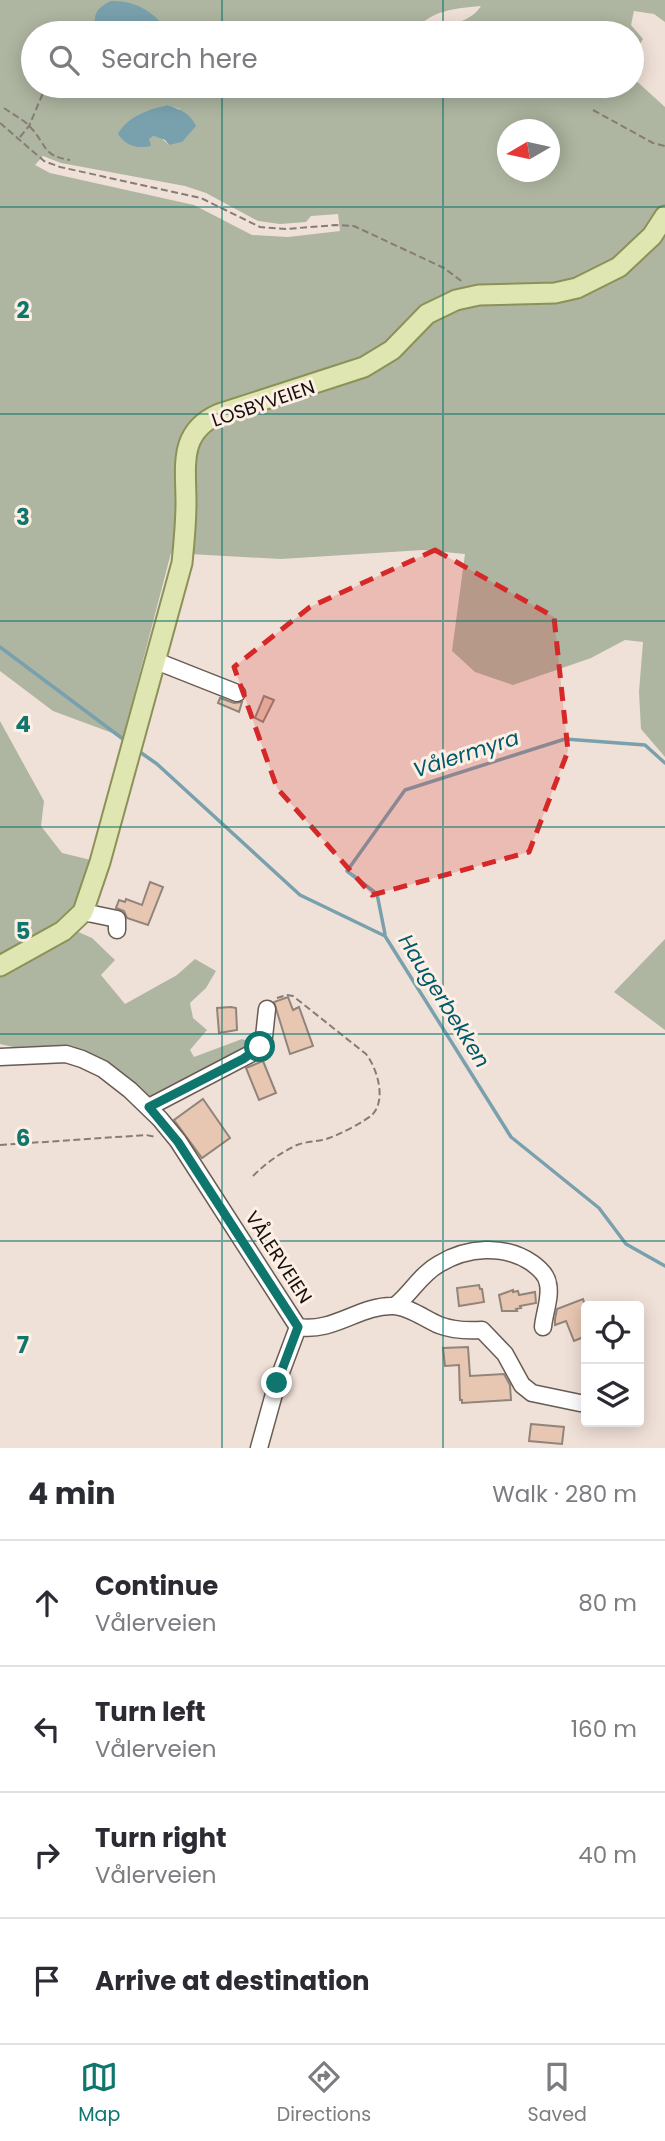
<!DOCTYPE html>
<meta charset="utf-8">
<style>
:root{--surface:#fff;--page:#f2f2f3;--text:#2b2b33;--muted:#7c7c81;--line:#e1e1e2;--accent:#0f766e}
body{margin:0;font-family:Poppins,sans-serif;background:var(--page);color:var(--text)}
.controls{position:absolute;right:21px;bottom:21px;display:grid;overflow:hidden;border-radius:7px;box-shadow:0 4px 18px #0003}
.controls button{width:63px;height:63px;display:grid;place-items:center;padding:0;border:0;border-bottom:2px solid var(--line);background:var(--surface);color:var(--text);font:35px sans-serif}
.compass{position:absolute;left:497px;top:119px;width:63px;height:63px;border-radius:50%;background:var(--surface);box-shadow:0 4px 18px #0003;rotate:261deg}
.stop{position:absolute;width:21px;height:21px;margin:-16px;border:5px solid #0f766e;border-radius:50%;background:#fff}
.stop.end{background:#0f766e;border-color:#fff;box-shadow:0 2px 7px #0008}
.list{margin:0;padding:0;list-style:none}
h2{display:flex;justify-content:space-between;align-items:center;height:91px;margin:0;padding:0 28px;font-size:30px}
h2 small{font-size:23px;font-weight:400;color:var(--muted)}
.list li{display:grid;grid-template-columns:46px 1fr auto;gap:21px;align-items:center;box-sizing:border-box;height:126px;padding:0 28px;border-top:2px solid var(--line)}
.list b{display:block;font-size:26px;white-space:nowrap}
.list p{margin:0;font-size:23px;white-space:nowrap;color:var(--muted)}
.list em{font-size:23px;font-style:normal;color:var(--muted)}
.icon{flex:none;width:38px;height:38px;fill:none;stroke:currentColor;stroke-width:2;stroke-linecap:round;stroke-linejoin:round}
.map{position:relative;flex:none;width:665px;height:1448px;overflow:hidden}
.search{position:absolute;background:var(--surface);box-shadow:0 4px 18px #0003;left:21px;right:21px;top:21px;height:77px;display:flex;align-items:center;gap:18px;box-sizing:border-box;padding:0 24px;border-radius:38px;color:var(--muted);font-size:26px}
.sheet{height:595px;background:var(--surface)}
nav{display:flex;justify-content:space-around;align-items:center;box-sizing:border-box;height:98px;border-top:2px solid var(--line);background:var(--surface);font-size:19px;color:var(--muted)}
nav a{display:grid;justify-items:center;gap:4px}
nav .on{color:var(--accent)}
.map>svg:first-child{display:block}
.green{fill:#aeb6a1;fill-rule:evenodd}
.water{fill:#79a1ad}
.lines{fill:none;stroke-linecap:round;stroke-linejoin:round}
.stream{stroke:#79a1ad;stroke-width:3.5}
.building{fill:#e8c7b2;stroke:#91847b;stroke-width:2}
.minor-casing{stroke:#685c53;stroke-width:19}
.major-casing{stroke:#8c9157;stroke-width:23}
.path{stroke:#867c76;stroke-width:2;stroke-dasharray:7 3.5;stroke-linecap:butt}
.minor{stroke:#fff;stroke-width:16}
.major{stroke:#e0e6b2;stroke-width:19}
.route{stroke:#0f766e;stroke-width:9}
.marked{fill:#d62828;fill-opacity:0.2;stroke:#d62828;stroke-width:5;stroke-dasharray:14 9;stroke-linejoin:round}
.grid{fill:none;stroke:#0f766e;stroke-width:2;stroke-opacity:0.55}
.labels{text-anchor:middle;stroke-width:6;stroke-linejoin:round;paint-order:stroke}
.street-label{font-size:19px;fill:#15100d;stroke:#feefe5}
.water-label{font-size:21px;font-style:italic;fill:#005a6b;stroke:#feefe5}
.grid-label{font-size:23px;text-anchor:middle;font-weight:bold;fill:#0f766e;stroke:#feefe5;stroke-width:6;stroke-linejoin:round;paint-order:stroke}
</style>
<div class="map">
<svg width="665" height="1448" viewBox="0 0 665 1448">
<rect width="100%" height="100%" fill="#f0e1d8"/>
<path class="green" d="M 0,0 L 665,0 L 665,22 L 654,14 L 634,11 L 631,25 L 643,39 L 632,58 L 632,33 L 433,33 C 450,23 470,23 481,6 C 454,9 431,9 413,33 L 33,33 L 33,86 L 632,86 L 632,77 L 665,107 L 665,757 L 641,729 L 639,692 L 643,642 L 625,640 L 591,658 L 513,685 L 475,672 L 452,651 L 465,554 L 423,550 L 281,559 L 171,553 L 123,737 L 53,711 L 0,671 ZM 166,105 L 180,109 L 169,145 L 159,136 L 154,136 L 149,139 L 149,143 L 135,117 ZM 508,130 L 550,130 L 550,172 L 508,172 ZM 43,156 L 61,163 L 185,186 L 206,193 L 258,221 L 280,224 L 306,222 L 311,216 L 338,214 L 340,231 L 288,237 L 252,235 L 194,205 L 50,173 L 35,165 Z
M 0,721 L 44,801 L 41,826 L 62,853 L 91,860 L 76,931 L 92,938 L 115,960 L 101,975 L 125,1004 L 177,975 L 195,959 L 216,971 L 206,988 L 190,1003 L 193,1018 L 207,1030 L 190,1050 L 194,1057 L 242,1039 L 250,1042 L 245,1057 L 152,1103 L 115,1071 L 72,1046 L 13,1047 L 0,1044 Z
M 665,939 L 665,1030 L 614,992 Z"/>
<path class="water" d="M 111,1 C 136,0 156,13 169,33 L 97,33 C 92,17 95,8 111,1 Z
M 167,105 C 180,109 190,113 196,126 L 182,142 L 169,145 L 165,140 L 154,136 L 149,139 L 151,146 C 137,149 126,146 118,134 C 128,116 148,110 167,105 Z"/>
<g class="lines">
<path class="stream" d="M 0,647 L 123,739
M 140,752 L 157,764 L 300,895 L 385,936 L 511,1137 L 599,1208 L 626,1244 L 665,1266
M 385,934 L 377,894 L 347,871 L 405,790 L 565,739 L 645,745 L 665,763"/>
</g>
<path class="building" d="M 264,696 L 274,700 L 263,722 L 255,718 Z
M 220,698 L 234,703 L 242,702 L 239,712 L 218,703 Z
M 150,882 L 163,887 L 148,925 L 127,918 L 124,911 L 116,908 L 119,900 L 125,902 L 126,899 L 142,905 Z
M 288,997 L 293,1010 L 299,1007 L 313,1046 L 290,1054 L 274,1002 Z
M 231,1007 L 236,1008 L 237,1030 L 219,1033 L 217,1008 Z
M 263,1061 L 276,1093 L 259,1100 L 246,1068 Z
M 203,1099 L 230,1138 L 202,1158 L 174,1120 Z
M 479,1285 L 480,1289 L 482,1289 L 484,1302 L 459,1306 L 457,1288 Z
M 513,1290 L 513,1292 L 518,1291 L 519,1295 L 535,1292 L 536,1303 L 520,1306 L 521,1308 L 516,1309 L 517,1311 L 502,1311 L 499,1295 Z
M 583,1299 L 586,1309 L 586,1336 L 574,1341 L 566,1321 L 555,1325 L 555,1319 L 557,1309 Z
M 468,1347 L 470,1376 L 504,1374 L 510,1385 L 511,1400 L 462,1403 L 462,1400 L 460,1400 L 459,1365 L 445,1366 L 443,1348 Z
M 531,1424 L 564,1427 L 562,1444 L 529,1441 Z"/>
<g class="lines">
<g class="minor-casing">
<path id="minor" d="M 156,661 L 237,693
M 83,912 L 117,919 L 117,930
M 0,1057 L 66,1054 L 82,1059 L 103,1069 L 130,1090 L 160,1119 L 178,1141 L 298,1327 L 277,1383 L 259,1448
M 149,1107 L 256,1051 L 264,1037 L 267,1009
M 396,1305 C 411,1293 421,1274 439,1264 C 467,1247 504,1244 532,1263 C 539,1268 547,1275 548,1284 C 551,1297 544,1314 543,1327
M 298,1327 C 333,1333 360,1305 393,1306 C 408,1306 425,1319 439,1325 C 452,1330 467,1331 482,1330 L 505,1354 L 522,1385 L 532,1393 L 580,1403"/>
</g>
<g class="major-casing">
<path id="major" d="M 0,966 L 63,931 L 83,912 L 100,862 L 182,563 C 184,543 186,524 186,503 C 186,466 178,432 219,414 L 364,367 L 392,350 L 427,314 L 456,300 L 479,295 L 555,293 L 577,288 L 619,267 L 652,236 L 665,216"/>
</g>
<path class="path" d="M 4,108 C 12,114 25,120 32,129 C 47,146 43,156 70,160
M 593,110 L 653,143 L 665,146
M 0,123 L 44,161 L 60,167 L 201,198 L 260,227 L 286,229 L 336,225 L 354,226 L 444,268 L 464,283
M 20,137 L 29,126 L 46,86
M 0,1145 L 146,1135 L 156,1137
M 253,1176 C 266,1163 280,1153 297,1145 C 307,1141 319,1142 329,1138 C 339,1135 365,1121 372,1115 C 387,1100 377,1068 366,1054 L 293,996 L 287,995 L 277,998"/>
<use href="#minor" class="minor"/>
<use href="#major" class="major"/>
</g>
<g class="lines">
<path class="route" d="M 260,1047 L 243,1059 L 149,1107 L 178,1142 L 298,1327 L 277,1383"/>
</g>
<path class="marked" d="M 435,550 L 554,617 L 568,751 L 529,852 L 372,895 L 277,788 L 234,667 L 310,607 Z"/>
<path class="grid" d="M 222,0 L 222,33M 443,0 L 443,33M 222,86 L 222,1448M 443,86 L 443,1448M 0,207 L 665,207M 0,414 L 665,414M 0,621 L 665,621M 0,827 L 665,827M 0,1034 L 665,1034M 0,1241 L 665,1241"/>
<g class="labels">
<g class="street-label">
<text transform="translate(263 403) rotate(-19)" y="7">LOSBYVEIEN</text>
<text transform="translate(279 1257) rotate(57)" y="7">VÅLERVEIEN</text>
</g>
<g class="water-label">
<text transform="translate(466 754) rotate(-18)" y="7">Vålermyra</text>
<text transform="translate(444 1001) rotate(58)" y="7">Haugerbekken</text>
</g>
</g>
<g class="grid-label">
<text x="23" y="318">2</text>
<text x="23" y="525">3</text>
<text x="23" y="732">4</text>
<text x="23" y="939">5</text>
<text x="23" y="1146">6</text>
<text x="23" y="1353">7</text>
</g>
</svg>
<div class="controls">
<button><svg class="icon" aria-label="locate" viewBox="0 0 24 24"><circle cx="12" cy="12" r="6"/><path d="M12 2v4M12 18v4M2 12h4M18 12h4"/></svg></button>
<button><svg class="icon" aria-label="layers" viewBox="0 0 24 24"><path d="M12 4l9 5-9 5-9-5zM3 14l9 5 9-5"/></svg></button>
</div>
<svg class="compass" viewBox="-18 -18 36 36"><path d="M0-13l5 13h-10z" fill="#e53935"/><path d="M0 13l5-13h-10z" fill="#7c7c81"/></svg>
<div class="stop" style="left:260px;top:1047px"></div>
<div class="stop end" style="left:277px;top:1383px"></div>
<div class="search"><svg class="icon" aria-label="search" viewBox="0 0 24 24"><circle cx="10" cy="10" r="6"/><path d="M15 15l6 6"/></svg>Search here</div>
</div>
<section class="sheet">
<h2>4 min<small>Walk · 280 m</small></h2>
<ul class="list">
<li><svg class="icon" aria-label="ahead" viewBox="0 0 24 24"><path d="M12 20V5M6 11l6-6 6 6"/></svg><div><b>Continue</b><p>Vålerveien</p></div><em>80 m</em></li>
<li><svg class="icon" aria-label="left" viewBox="0 0 24 24"><path d="M17 20v-9H6M10 6l-5 5 5 5"/></svg><div><b>Turn left</b><p>Vålerveien</p></div><em>160 m</em></li>
<li><svg class="icon" aria-label="right" viewBox="0 0 24 24"><path d="M7 20v-9h11M14 6l5 5-5 5"/></svg><div><b>Turn right</b><p>Vålerveien</p></div><em>40 m</em></li>
<li><svg class="icon" aria-label="arrive" viewBox="0 0 24 24"><path d="M6 21V4h12l-3 4 3 4H6"/></svg><div><b>Arrive at destination</b></div></li>
</ul>
</section>
<nav>
<a class="on"><svg class="icon" aria-label="map" viewBox="0 0 24 24"><path d="M3 6l6-2 6 2 6-2v14l-6 2-6-2-6 2zM9 4v14M15 6v14"/></svg>Map</a>
<a><svg class="icon" aria-label="directions" viewBox="0 0 24 24"><path d="M12 3l9 9-9 9-9-9zM9 14v-3h6M13 9l2 2-2 2"/></svg>Directions</a>
<a><svg class="icon" aria-label="saved" viewBox="0 0 24 24"><path d="M7 4h10v16l-5-4-5 4z"/></svg>Saved</a>
</nav>
